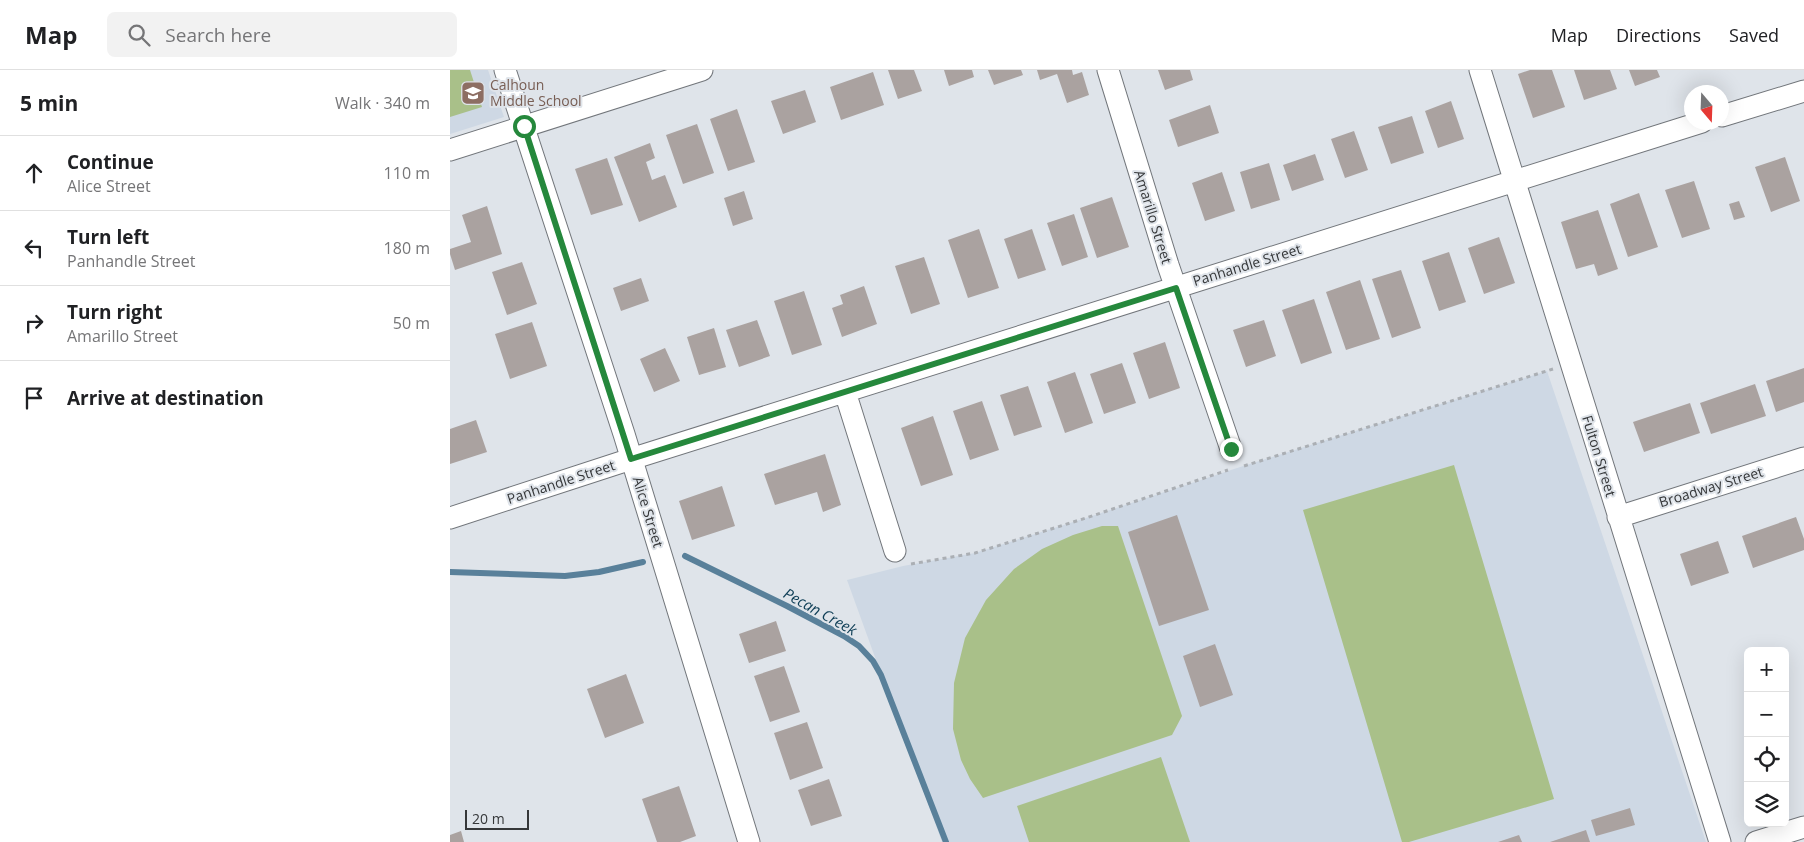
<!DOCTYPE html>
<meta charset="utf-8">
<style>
:root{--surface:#fff;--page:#f2f2f2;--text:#202124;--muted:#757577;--line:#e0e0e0}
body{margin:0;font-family:"Open Sans",sans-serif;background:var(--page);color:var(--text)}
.controls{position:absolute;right:15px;bottom:15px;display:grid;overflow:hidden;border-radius:8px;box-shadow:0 5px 20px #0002}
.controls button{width:45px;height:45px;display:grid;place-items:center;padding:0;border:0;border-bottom:1px solid var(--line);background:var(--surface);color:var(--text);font:25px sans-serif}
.compass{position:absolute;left:1234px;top:15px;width:45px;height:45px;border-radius:50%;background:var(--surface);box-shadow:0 5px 20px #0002;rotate:161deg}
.scale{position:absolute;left:15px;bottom:12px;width:64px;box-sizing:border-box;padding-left:5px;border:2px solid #353739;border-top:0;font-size:14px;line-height:18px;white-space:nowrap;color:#353739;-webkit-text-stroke:4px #dfe4ea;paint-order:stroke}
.stop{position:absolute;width:15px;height:15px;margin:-11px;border:4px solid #25883c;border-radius:50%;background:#fff}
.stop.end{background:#25883c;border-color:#fff;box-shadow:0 1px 5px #0008}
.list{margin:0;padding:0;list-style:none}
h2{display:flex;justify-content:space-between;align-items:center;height:65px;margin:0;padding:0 20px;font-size:21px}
h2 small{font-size:16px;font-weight:400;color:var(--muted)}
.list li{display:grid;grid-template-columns:32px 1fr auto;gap:15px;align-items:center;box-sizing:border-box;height:75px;padding:0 20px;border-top:1px solid var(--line)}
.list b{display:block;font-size:19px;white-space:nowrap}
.list p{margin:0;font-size:16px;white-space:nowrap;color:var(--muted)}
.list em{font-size:16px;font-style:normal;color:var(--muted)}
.icon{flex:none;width:28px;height:28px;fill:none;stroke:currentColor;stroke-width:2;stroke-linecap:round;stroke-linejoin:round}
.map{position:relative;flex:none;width:1354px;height:772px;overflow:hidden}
header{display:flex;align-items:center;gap:30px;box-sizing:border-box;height:70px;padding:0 25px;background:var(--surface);border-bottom:1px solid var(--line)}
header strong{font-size:24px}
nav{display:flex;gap:28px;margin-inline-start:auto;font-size:18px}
.search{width:350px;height:45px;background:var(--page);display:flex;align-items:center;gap:12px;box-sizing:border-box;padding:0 18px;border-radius:8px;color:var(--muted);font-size:19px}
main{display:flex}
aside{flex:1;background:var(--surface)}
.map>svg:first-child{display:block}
.built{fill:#ced8e4}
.green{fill:#a9c089}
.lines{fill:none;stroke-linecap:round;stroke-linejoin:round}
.stream{stroke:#59809a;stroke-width:6}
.building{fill:#aaa2a0}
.minor-casing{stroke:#72767b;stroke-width:23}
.path{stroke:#abafb4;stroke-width:3;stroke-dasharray:4 4;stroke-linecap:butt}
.minor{stroke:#fff;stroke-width:21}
.route{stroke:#25883c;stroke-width:6}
.labels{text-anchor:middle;stroke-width:4;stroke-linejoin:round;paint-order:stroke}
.education-label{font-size:14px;fill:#785e54;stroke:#dfe4ea;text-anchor:start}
.street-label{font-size:14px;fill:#353739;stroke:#dfe4ea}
.water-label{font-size:15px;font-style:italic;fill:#0d3d55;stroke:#dfe4ea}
</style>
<header>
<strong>Map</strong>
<div class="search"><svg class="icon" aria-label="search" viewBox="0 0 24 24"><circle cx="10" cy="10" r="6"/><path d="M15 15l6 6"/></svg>Search here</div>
<nav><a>Map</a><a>Directions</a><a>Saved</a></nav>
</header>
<main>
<aside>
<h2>5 min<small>Walk · 340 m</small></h2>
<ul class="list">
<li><svg class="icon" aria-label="ahead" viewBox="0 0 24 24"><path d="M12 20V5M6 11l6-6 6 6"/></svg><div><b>Continue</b><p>Alice Street</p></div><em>110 m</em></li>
<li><svg class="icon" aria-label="left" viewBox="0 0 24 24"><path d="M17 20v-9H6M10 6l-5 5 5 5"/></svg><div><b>Turn left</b><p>Panhandle Street</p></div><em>180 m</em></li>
<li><svg class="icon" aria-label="right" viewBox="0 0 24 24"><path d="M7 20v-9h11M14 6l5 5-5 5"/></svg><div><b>Turn right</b><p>Amarillo Street</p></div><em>50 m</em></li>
<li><svg class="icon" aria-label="arrive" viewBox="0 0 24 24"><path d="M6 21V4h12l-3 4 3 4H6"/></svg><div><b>Arrive at destination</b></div></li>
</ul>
</aside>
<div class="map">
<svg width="1354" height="772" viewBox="0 0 1354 772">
<rect width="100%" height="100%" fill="#dfe4ea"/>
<path class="built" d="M 0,0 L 38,0 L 54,47 L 0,64 Z
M 1097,301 L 1256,772 L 492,772 L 397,510 L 453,496 L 525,483 L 636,448 L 787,398 Z"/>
<path class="green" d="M 0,0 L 20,0 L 32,37 L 0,47 Z
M 1004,395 L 1104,729 L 959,772 L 952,772 L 853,440 Z
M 652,456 L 668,456 L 732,646 L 722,665 L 533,728 L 520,709 L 511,690 L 503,659 L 504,613 L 515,568 L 536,530 L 564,499 L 592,479 L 623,465 Z
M 711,687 L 740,772 L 579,772 L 567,736 Z"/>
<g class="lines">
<path class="stream" d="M 235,486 L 337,536 L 394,566 L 409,576 L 423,591 L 431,605 L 496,772
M 0,502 L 115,506 L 149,502 L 193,492"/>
</g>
<path class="building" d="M 438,0 L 464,0 L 472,21 L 448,29 Z
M 494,0 L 522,0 L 524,7 L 499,16 Z
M 538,0 L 571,0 L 573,5 L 544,15 Z
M 587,0 L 622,0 L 623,5 L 632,2 L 639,25 L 617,33 L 607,4 L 590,10 Z
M 708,0 L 740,0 L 743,10 L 715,20 Z
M 1080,0 L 1102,0 L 1115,37 L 1083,48 L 1068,4 Z
M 1124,0 L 1160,0 L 1167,19 L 1134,30 Z
M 1179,0 L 1207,0 L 1210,7 L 1185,16 Z
M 423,2 L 434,35 L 391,50 L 380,17 Z
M 355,20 L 366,52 L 333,64 L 321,31 Z
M 1001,31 L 1014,69 L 988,78 L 975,41 Z
M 760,35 L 769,63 L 728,77 L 719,50 Z
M 287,39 L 305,92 L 278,101 L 260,49 Z
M 962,46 L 974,83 L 941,94 L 928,57 Z
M 247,54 L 264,103 L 233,114 L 216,65 Z
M 904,61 L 918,100 L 895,108 L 881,69 Z
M 200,73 L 205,88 L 196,92 L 202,110 L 215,105 L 227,137 L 189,152 L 164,87 Z
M 865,84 L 874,110 L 842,121 L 833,95 Z
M 1335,87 L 1350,131 L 1321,142 L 1305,97 Z
M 157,88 L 173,135 L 141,145 L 125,99 Z
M 819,93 L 830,130 L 801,139 L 790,102 Z
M 772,102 L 785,141 L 755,151 L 742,113 Z
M 1244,111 L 1260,159 L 1232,168 L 1215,120 Z
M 294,121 L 303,149 L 283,156 L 274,128 Z
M 1189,123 L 1208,177 L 1178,187 L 1160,134 Z
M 662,127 L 679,177 L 647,188 L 630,138 Z
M 1289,131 L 1295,147 L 1284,150 L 1279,134 Z
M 37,136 L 52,184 L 5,200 L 0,184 L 0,179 L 21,172 L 12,145 Z
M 1148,140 L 1168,199 L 1148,206 L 1144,194 L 1126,199 L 1111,152 Z
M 624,144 L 638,187 L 612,196 L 597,153 Z
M 529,159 L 549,218 L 518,228 L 498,170 Z
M 582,159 L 596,200 L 568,209 L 554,169 Z
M 1049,167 L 1065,213 L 1034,224 L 1018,178 Z
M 999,182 L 1016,232 L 989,241 L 972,191 Z
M 474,187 L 490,234 L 461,244 L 445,196 Z
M 72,192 L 87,234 L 57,245 L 42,202 Z
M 951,200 L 971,258 L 942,268 L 922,209 Z
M 191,208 L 199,231 L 171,241 L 163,218 Z
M 910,210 L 930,269 L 896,280 L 876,222 Z
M 414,216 L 427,254 L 392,267 L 382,238 L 393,234 L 390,225 Z
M 354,221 L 372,275 L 342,285 L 324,231 Z
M 864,229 L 882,283 L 851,294 L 832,240 Z
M 307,250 L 320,286 L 289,297 L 276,260 Z
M 814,250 L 826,286 L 796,297 L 783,260 Z
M 82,252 L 97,296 L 60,309 L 45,264 Z
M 264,258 L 276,297 L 249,305 L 237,267 Z
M 715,272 L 730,318 L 699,329 L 683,283 Z
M 215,278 L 230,311 L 204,322 L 190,289 Z
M 672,293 L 686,333 L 654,344 L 640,304 Z
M 1354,298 L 1354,332 L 1326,342 L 1316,311 Z
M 625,302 L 643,353 L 615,363 L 597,312 Z
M 1305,314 L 1316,346 L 1261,364 L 1250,333 Z
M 578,316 L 592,357 L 564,366 L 550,325 Z
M 532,331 L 549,380 L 520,390 L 503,341 Z
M 1240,333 L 1250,363 L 1194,382 L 1183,352 Z
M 483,346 L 503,405 L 471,416 L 451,358 Z
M 26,350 L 37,382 L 0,394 L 0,359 Z
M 375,384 L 391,435 L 373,442 L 367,422 L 325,435 L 314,404 Z
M 272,416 L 285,456 L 242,470 L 229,431 Z
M 727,445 L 759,540 L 709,556 L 678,462 Z
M 1346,447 L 1354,469 L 1354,480 L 1303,498 L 1292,466 Z
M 1268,471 L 1279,503 L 1241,516 L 1230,484 Z
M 326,551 L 336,581 L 299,593 L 289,564 Z
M 765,574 L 783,625 L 750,637 L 733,586 Z
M 334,596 L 350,642 L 320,652 L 304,606 Z
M 176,604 L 194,653 L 155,668 L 137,619 Z
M 357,652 L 373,698 L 340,710 L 324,663 Z
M 379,709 L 392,746 L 361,756 L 348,720 Z
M 229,716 L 246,766 L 230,772 L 207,772 L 192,729 Z
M 1180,738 L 1185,755 L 1146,766 L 1141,750 Z
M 1136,760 L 1140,772 L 1100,772 Z
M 11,761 L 14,772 L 0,772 L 0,765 Z
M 1069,765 L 1072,772 L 1048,772 Z"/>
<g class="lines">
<g class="minor-casing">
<path id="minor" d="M 55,0 L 174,364 L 299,772
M 658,0 L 718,195 L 781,379
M 1030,0 L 1270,772
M 1272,46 L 1354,21
M 0,80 L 252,0
M 395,322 L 445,481
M 1168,447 L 1354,388
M 0,448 L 181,389 L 1252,52
M 1306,772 L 1354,757"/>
</g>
<path class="path" d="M 794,396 L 1103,299
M 461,494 L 525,483 L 636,448 L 778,400"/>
<use href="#minor" class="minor"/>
</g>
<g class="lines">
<path class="route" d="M 74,56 L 181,389 L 726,218 L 781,379"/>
</g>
<defs>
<g id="school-square" transform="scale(1.25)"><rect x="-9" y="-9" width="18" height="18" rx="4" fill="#8d6e63" stroke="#dfe4ea"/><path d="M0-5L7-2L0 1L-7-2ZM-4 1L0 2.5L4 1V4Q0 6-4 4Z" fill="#fff"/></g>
</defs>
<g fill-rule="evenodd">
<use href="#school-square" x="23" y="23"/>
</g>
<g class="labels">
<g class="education-label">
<text x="40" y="20">Calhoun<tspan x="40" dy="16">Middle School</tspan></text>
</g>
<g class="street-label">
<text transform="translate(703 147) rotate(73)" y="5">Amarillo Street</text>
<text transform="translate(797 195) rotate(-17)" y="5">Panhandle Street</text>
<text transform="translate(1149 386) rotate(73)" y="5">Fulton Street</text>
<text transform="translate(111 412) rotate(-18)" y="5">Panhandle Street</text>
<text transform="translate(1261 417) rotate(-17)" y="5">Broadway Street</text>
<text transform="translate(198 442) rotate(73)" y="5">Alice Street</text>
</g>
<g class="water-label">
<text transform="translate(370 542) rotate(29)" y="5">Pecan Creek</text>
</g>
</g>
</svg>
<div class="controls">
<button>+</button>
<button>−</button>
<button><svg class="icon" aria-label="locate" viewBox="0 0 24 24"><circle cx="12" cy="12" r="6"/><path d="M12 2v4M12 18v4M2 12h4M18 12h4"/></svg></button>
<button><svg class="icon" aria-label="layers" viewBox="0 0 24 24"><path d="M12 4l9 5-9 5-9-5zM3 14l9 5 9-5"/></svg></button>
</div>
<svg class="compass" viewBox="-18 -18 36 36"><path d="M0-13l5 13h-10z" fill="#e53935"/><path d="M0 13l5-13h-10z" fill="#757577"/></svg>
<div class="scale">20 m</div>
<div class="stop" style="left:74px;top:56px"></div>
<div class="stop end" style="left:781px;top:379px"></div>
</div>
</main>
